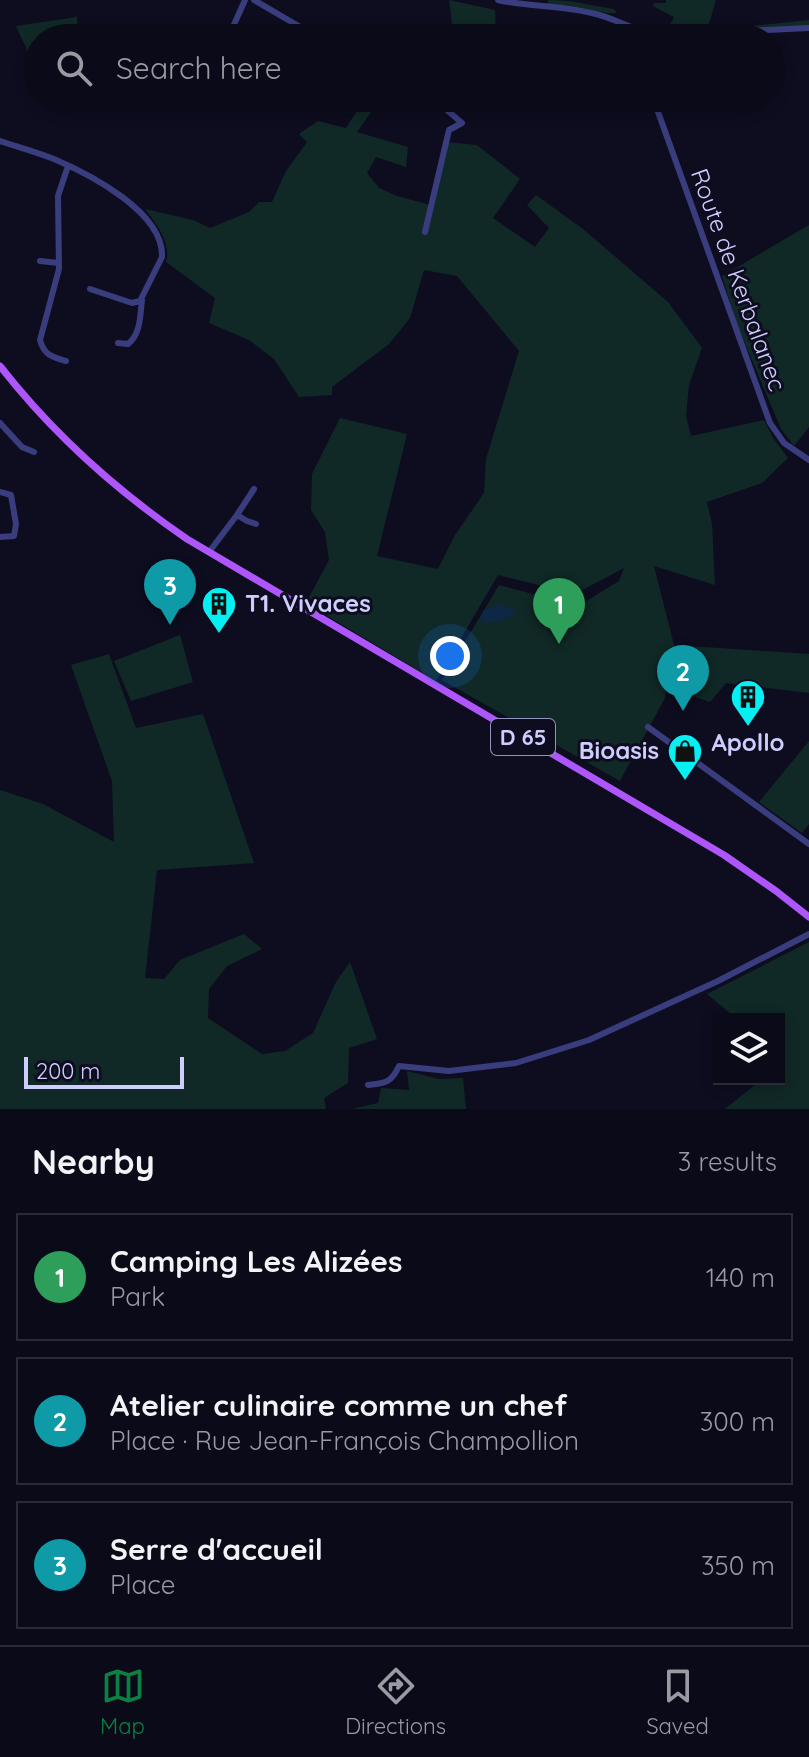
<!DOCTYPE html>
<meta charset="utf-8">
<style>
:root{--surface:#0a0a18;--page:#181825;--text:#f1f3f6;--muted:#999aa2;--line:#2a2b37;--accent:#0b8043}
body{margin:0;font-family:Quicksand,sans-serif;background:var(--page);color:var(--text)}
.controls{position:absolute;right:24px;bottom:24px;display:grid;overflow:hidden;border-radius:0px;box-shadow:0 4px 12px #0003}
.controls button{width:72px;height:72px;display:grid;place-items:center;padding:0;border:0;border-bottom:2px solid var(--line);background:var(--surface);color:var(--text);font:40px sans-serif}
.scale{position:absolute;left:24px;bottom:20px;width:160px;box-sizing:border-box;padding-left:8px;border:4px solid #cecdfe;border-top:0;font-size:22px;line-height:28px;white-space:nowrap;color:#cecdfe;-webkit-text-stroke:6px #0e0d20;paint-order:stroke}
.you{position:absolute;left:450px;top:656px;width:28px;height:28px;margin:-20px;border:6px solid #fff;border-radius:50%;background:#1a73e8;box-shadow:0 0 0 12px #1a73e833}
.badge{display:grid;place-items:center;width:52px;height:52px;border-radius:50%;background:var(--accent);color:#fff;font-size:26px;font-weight:700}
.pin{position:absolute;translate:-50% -66px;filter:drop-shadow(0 2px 4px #0008)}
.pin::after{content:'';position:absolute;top:42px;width:28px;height:24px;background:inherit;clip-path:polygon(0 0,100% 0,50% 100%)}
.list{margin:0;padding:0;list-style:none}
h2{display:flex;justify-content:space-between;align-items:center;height:104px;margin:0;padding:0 32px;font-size:34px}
h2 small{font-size:26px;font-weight:400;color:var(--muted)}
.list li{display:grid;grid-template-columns:52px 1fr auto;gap:24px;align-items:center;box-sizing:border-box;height:128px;margin:0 16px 16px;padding:0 16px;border:2px solid var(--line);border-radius:0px}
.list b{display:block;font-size:30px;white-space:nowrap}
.list p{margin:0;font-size:26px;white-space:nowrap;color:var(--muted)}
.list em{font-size:26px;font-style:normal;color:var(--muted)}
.icon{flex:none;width:44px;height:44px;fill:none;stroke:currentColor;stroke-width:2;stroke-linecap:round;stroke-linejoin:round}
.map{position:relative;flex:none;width:809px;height:1109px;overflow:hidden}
.search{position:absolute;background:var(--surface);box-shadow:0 4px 12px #0003;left:24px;right:24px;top:24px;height:88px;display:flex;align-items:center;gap:20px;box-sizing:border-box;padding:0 28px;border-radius:44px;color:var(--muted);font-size:30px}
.sheet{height:536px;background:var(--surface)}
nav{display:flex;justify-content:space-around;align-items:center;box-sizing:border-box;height:112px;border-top:2px solid var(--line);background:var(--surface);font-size:22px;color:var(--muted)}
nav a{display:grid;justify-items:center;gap:4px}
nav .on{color:var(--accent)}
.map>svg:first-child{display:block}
.green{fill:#102926}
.water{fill:#0d2744}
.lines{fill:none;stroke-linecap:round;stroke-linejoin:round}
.minor{stroke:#393d7e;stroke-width:6}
.major{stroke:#ae56fb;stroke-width:7}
.labels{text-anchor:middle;stroke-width:6;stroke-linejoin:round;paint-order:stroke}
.shield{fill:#0e0d20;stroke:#9493bb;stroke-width:2}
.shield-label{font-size:22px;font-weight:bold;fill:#cecdfe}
.street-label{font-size:24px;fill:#cecdfe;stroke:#0e0d20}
.poi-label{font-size:24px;font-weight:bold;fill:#cecdfe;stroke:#0e0d20;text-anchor:start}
</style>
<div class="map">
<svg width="809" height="1109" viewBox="0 0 809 1109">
<rect width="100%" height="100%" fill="#0e0d20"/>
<path class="green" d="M 449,0 L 495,10 L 496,38 L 454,38 Z
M 548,0 C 571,0 591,5 613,9 L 616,11 L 616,13 L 607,13 L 567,5 L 548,5 Z
M 666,0 L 716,0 L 707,30 L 669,32 L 669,27 L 674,17 L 653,6 L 654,3 L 666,3 Z
M 77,17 L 78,38 L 38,38 L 38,74 L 28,73 L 27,50 L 16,26 Z
M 809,20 L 809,26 L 711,31 L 715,26 L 752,26 Z
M 365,98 L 381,98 L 357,132 L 408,147 L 406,167 L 376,157 L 367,173 L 379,188 L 397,196 L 430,205 L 446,142 L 477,145 L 520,179 L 493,218 L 535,247 L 549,228 L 527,205 L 536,195 L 583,229 L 668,302 L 702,348 L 689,385 L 686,416 L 691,436 L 764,420 L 773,438 L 788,458 L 762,483 L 707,502 L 712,524 L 715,585 L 654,566 L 674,645 L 809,654 L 809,693 L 726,683 L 710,702 L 666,687 L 665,698 L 620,781 L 442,680 L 499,585 L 548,598 L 575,608 L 619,581 L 624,568 L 575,594 L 498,575 L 436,681 L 306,603 L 329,560 L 325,532 L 311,510 L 312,474 L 340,418 L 407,434 L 377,556 L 438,569 L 455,535 L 484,493 L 486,459 L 519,351 L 457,276 L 424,270 L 410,318 L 389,344 L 332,387 L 332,395 L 299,397 L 274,359 L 249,340 L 209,323 L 215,298 L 166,262 C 172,244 156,223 145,209 L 193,220 L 210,228 L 249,212 L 259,202 L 272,202 L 286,171 L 307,142 L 299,134 L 318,121 L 346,128 Z
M 809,225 L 809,427 L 794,446 L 781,429 L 736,322 L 722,276 Z
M 180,635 L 193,682 L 131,701 L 114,661 Z
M 109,654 L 136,728 L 203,714 L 254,863 L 157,870 L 145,978 L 164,979 L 180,960 L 244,934 L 262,949 L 227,966 L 209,989 L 208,1018 L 262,1054 L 285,1051 L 313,1033 L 336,982 L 350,962 L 377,1039 L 349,1048 L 348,1083 L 324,1098 L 326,1109 L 0,1109 L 0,790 L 43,804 L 114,842 L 112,781 L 71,665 Z
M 809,741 L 809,824 L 802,833 L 759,802 Z
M 809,942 L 809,1109 L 725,1109 L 762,1079 L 779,1079 L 779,1019 L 737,1019 L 707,994 Z
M 407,1071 L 439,1079 L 463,1078 L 466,1109 L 352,1109 L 378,1103 L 381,1088 L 409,1090 Z"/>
<path class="water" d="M 497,604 L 517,610 C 510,619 494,624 483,622 L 480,618 L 483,611 Z"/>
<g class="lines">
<path class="minor" d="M 254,0 L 319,38
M 498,0 C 529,7 561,5 592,13 C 615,18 634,31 658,35 L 809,28
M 232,29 L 245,0
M 653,98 L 770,423 L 784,443 L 809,460
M 0,141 C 18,147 37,152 54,159 C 89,174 164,212 162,257 L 140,301 L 132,303 L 90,289
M 425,232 L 449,130 L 462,123 L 433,98
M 40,261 L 59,263
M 118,343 L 128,344 C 141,334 140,315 142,300
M 66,361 C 52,357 44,355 40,340 L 59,269 L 58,196 L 68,166
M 0,423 L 22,447 L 34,452
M 0,492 L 11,495 L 16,524 L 14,536 L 0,537
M 237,515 L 247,521 L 256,524
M 209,552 L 237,515 L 254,489
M 648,727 L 809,844
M 368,1085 C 386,1083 391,1083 399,1066 L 449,1071 L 516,1063 L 589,1040 L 718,981 L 809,934"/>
<path class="major" d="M 0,366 C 53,434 117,491 187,539 L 724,855 L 776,891 L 809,917"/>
</g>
<defs>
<g id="building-pin" transform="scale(1.8)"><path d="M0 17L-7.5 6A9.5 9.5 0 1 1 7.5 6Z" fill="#05f0f2" stroke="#0e0d20"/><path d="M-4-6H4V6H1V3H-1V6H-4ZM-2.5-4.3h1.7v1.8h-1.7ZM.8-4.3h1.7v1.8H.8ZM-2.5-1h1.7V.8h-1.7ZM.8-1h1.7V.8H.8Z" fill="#111"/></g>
<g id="shop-pin" transform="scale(1.8)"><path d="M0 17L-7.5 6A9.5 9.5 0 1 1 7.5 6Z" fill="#05f0f2" stroke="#0e0d20"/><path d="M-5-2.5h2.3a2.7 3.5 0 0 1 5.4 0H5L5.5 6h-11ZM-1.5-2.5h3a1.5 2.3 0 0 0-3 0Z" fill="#111"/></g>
</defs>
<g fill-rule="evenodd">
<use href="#building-pin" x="219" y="604"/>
<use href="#building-pin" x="748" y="697"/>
<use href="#shop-pin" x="685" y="751"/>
</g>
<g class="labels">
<rect class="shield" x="491" y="719" width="64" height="36" rx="6"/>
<g class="shield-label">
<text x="523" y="745">D 65</text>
</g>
<g class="street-label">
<text transform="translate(738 280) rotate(70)" y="8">Route de Kerbalanec</text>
</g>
<g class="poi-label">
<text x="245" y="612">T1. Vivaces</text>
<text x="748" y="751" text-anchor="middle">Apollo</text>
<text x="659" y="759" text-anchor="end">Bioasis</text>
</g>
</g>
</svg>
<div class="controls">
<button><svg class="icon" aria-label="layers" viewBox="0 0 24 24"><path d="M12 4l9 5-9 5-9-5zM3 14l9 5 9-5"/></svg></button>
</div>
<div class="scale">200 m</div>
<div class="you"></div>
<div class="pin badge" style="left:559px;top:644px;background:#2e9e5b">1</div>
<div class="pin badge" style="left:683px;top:711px;background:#0f9aa8">2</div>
<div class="pin badge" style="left:170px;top:625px;background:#0f9aa8">3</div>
<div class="search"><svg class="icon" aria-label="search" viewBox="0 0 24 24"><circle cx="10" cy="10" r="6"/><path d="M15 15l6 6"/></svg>Search here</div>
</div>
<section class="sheet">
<h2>Nearby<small>3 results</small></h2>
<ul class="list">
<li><span class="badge" style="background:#2e9e5b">1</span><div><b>Camping Les Alizées</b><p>Park</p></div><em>140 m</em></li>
<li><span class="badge" style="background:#0f9aa8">2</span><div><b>Atelier culinaire comme un chef</b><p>Place · Rue Jean-François Champollion</p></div><em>300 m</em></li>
<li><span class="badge" style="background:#0f9aa8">3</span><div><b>Serre d'accueil</b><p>Place</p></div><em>350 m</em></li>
</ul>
</section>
<nav>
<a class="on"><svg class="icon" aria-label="map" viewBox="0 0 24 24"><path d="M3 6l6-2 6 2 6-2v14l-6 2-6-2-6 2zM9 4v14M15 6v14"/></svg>Map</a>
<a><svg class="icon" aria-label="directions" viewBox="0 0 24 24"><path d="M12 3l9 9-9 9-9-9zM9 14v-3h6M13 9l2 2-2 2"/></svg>Directions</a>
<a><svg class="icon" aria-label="saved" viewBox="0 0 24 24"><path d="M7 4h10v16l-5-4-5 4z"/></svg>Saved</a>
</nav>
